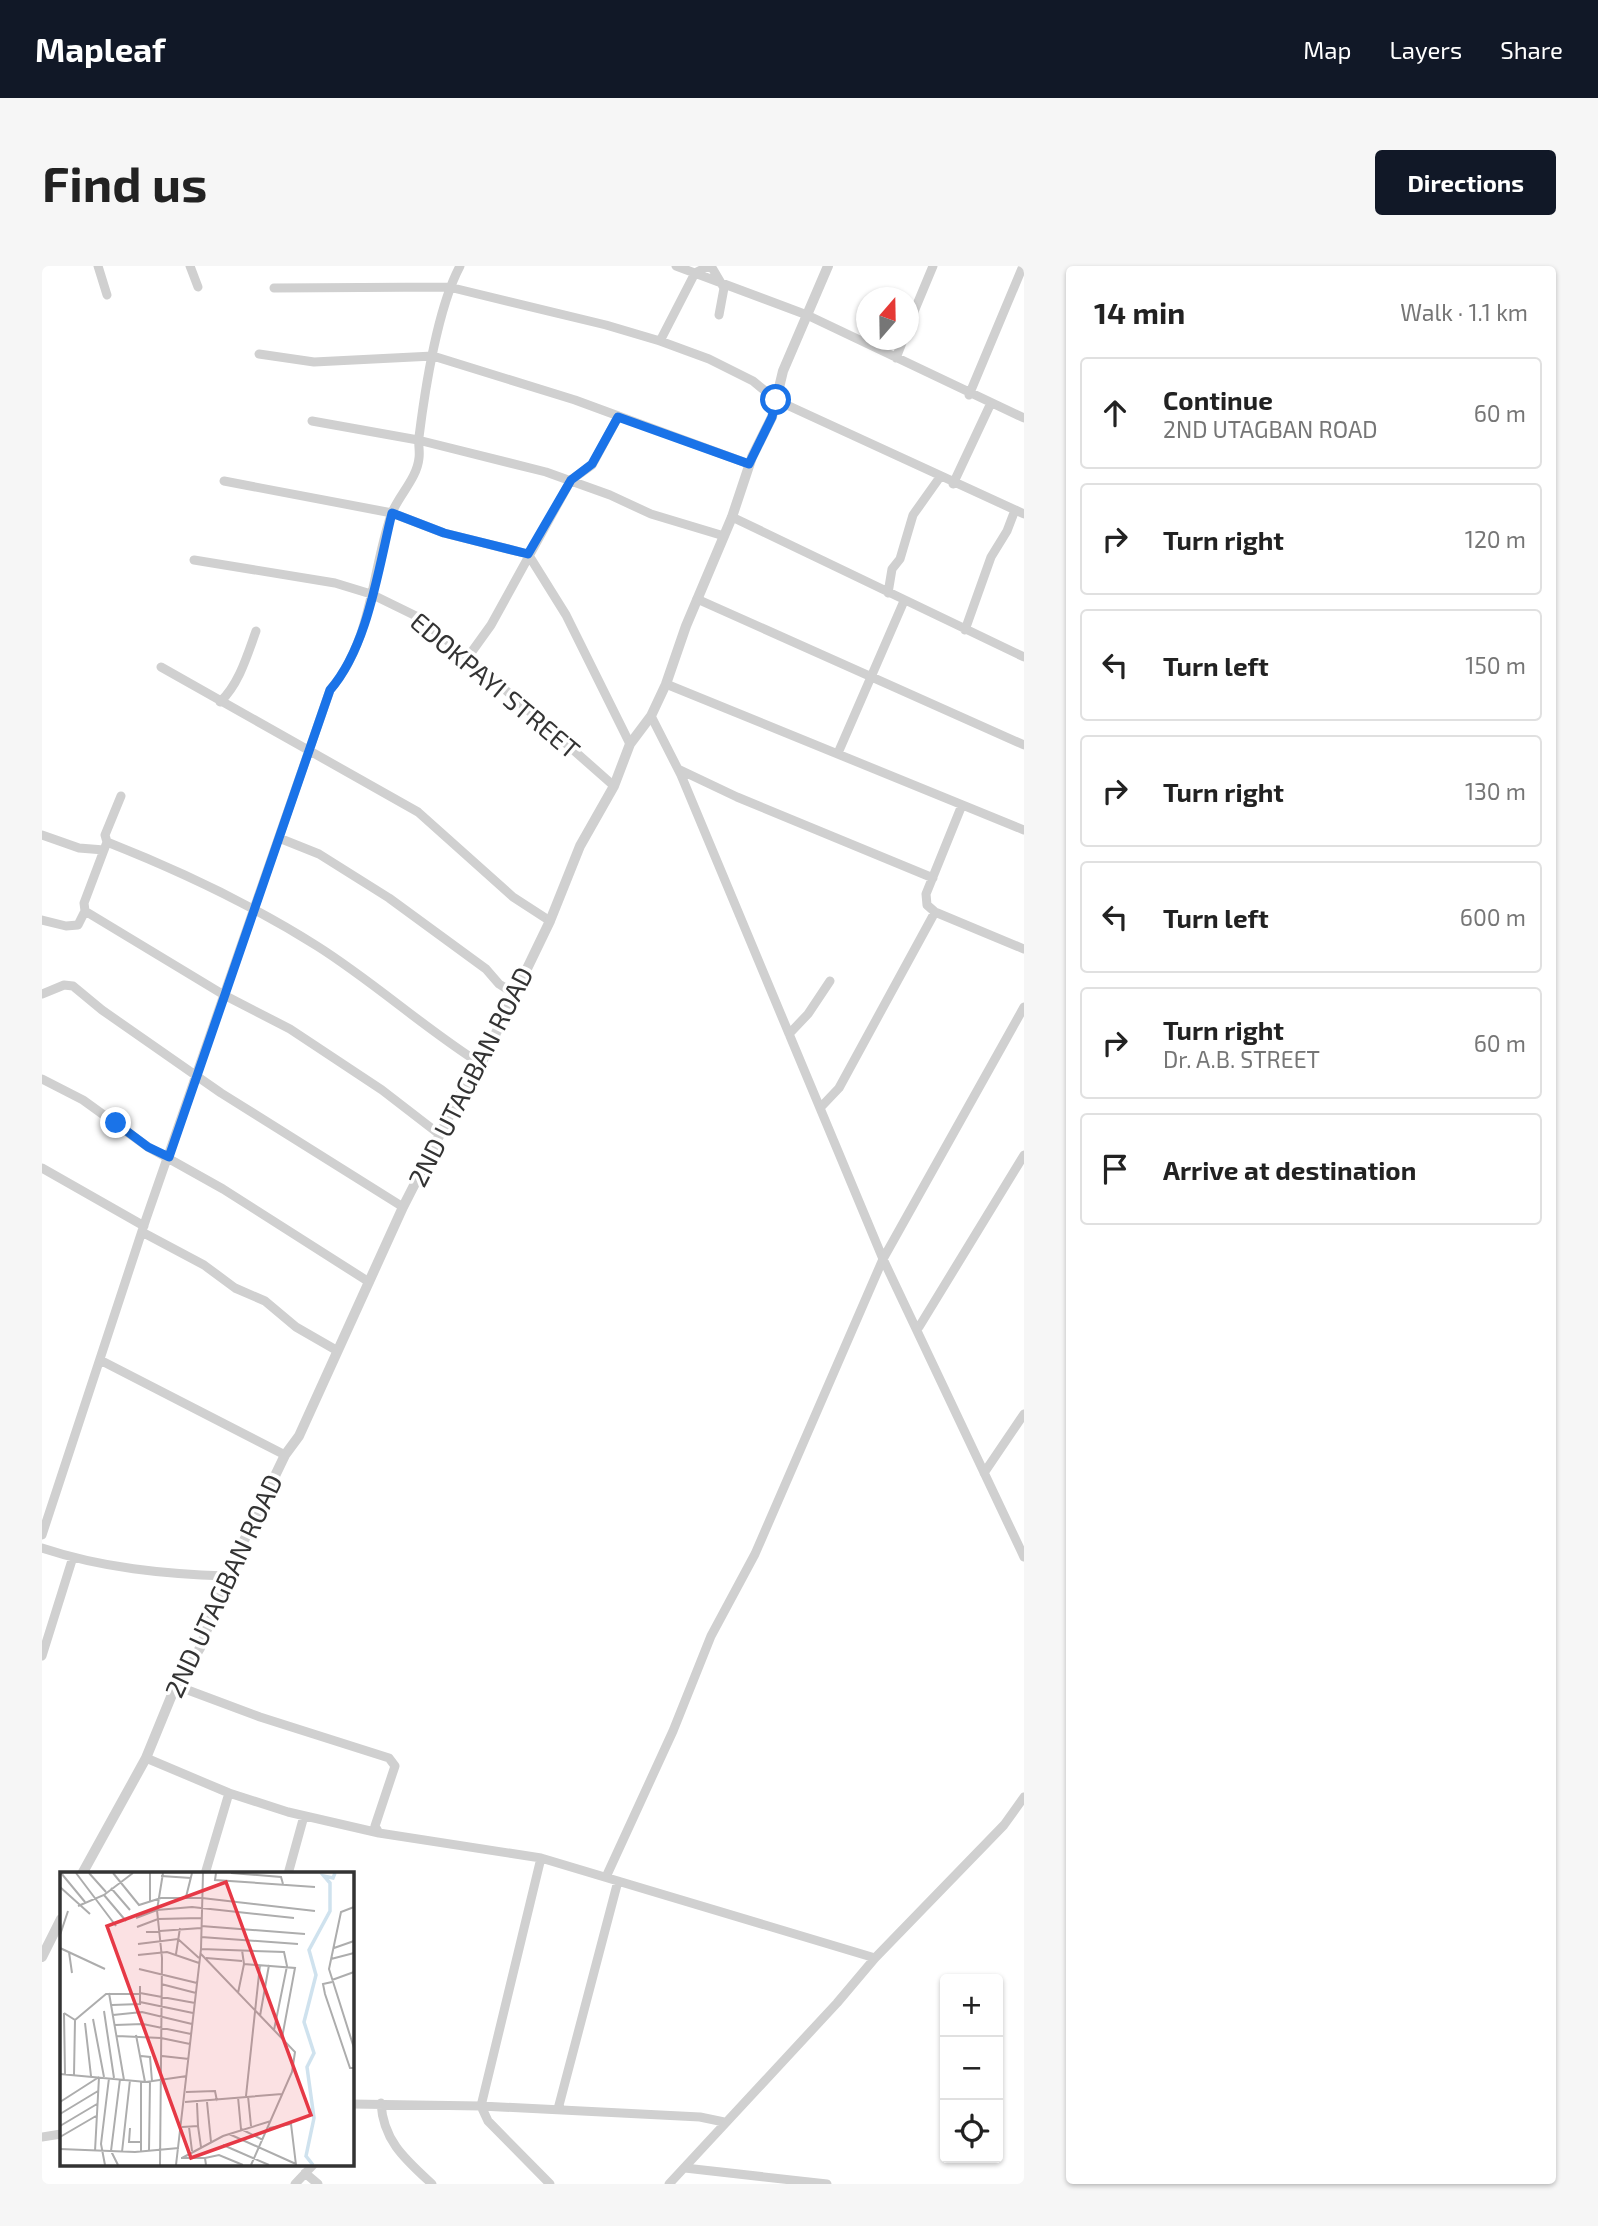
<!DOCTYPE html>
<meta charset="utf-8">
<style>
:root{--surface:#fff;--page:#f6f6f6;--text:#222;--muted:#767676;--line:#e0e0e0;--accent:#111827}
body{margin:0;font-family:"Exo 2",sans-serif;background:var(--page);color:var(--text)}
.controls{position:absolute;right:21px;bottom:21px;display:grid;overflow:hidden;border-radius:7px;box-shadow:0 2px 5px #0004}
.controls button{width:63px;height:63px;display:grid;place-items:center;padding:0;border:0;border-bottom:2px solid var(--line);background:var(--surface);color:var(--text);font:35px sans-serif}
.compass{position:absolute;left:814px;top:21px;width:63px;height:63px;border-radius:50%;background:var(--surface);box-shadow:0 2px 5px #0004;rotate:20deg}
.stop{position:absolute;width:21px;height:21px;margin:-16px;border:5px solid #1a73e8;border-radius:50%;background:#fff}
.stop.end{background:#1a73e8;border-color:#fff;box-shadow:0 2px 7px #0008}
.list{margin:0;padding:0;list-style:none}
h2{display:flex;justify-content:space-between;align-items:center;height:91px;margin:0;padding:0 28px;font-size:30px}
h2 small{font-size:23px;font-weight:400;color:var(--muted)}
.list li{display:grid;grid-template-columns:46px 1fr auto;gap:21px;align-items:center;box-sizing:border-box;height:112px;margin:0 14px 14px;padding:0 14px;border:2px solid var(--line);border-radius:7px}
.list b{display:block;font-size:26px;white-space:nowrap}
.list p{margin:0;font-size:23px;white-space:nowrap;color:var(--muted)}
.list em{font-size:23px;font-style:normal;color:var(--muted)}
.icon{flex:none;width:38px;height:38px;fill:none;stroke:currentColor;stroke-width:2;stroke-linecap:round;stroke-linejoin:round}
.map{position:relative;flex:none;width:982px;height:1918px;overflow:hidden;border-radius:7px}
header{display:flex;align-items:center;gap:42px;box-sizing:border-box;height:98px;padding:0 35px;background:var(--accent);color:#fff}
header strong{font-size:33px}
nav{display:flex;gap:38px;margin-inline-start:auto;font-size:24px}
.intro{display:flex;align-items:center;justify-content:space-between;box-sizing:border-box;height:168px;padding:0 42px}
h1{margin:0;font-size:49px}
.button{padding:18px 32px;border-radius:7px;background:var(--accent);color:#fff;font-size:24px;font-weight:700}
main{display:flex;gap:42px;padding:0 42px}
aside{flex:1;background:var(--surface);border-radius:7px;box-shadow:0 2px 5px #0004}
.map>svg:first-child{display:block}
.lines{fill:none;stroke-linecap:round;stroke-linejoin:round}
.minor{stroke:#d0d0d0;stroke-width:9}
.tertiary{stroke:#d0d0d0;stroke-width:10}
.route{stroke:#1a73e8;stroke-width:9}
.labels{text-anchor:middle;stroke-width:7;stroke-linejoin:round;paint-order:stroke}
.street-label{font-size:26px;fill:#333;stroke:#fff}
.inset-river{fill:none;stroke:#cfe2ee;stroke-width:3.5}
.inset-road{fill:none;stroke:#adadad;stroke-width:2}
.view{fill:#e63946;fill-opacity:0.15;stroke:#e63946;stroke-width:3.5}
.inset-edge{fill:none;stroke:#333;stroke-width:3.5}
</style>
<header>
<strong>Mapleaf</strong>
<nav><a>Map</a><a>Layers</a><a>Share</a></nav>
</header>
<div class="intro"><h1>Find us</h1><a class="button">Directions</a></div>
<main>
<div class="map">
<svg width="982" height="1918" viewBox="0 0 982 1918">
<rect width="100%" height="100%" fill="#fff"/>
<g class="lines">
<path class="minor" d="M 56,0 L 65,29
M 148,0 L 156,21
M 634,0 L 765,49 L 982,152
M 669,0 L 682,22 L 677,49
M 232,22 L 407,21 L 564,59 L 618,75 L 667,93 L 711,115 L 734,134 L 982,248
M 866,60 L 891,0
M 618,75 L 653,7 L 667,0
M 217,88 L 272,96 L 391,90 L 533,134 L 707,198
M 854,92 L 861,74
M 927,129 L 981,0
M 270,155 L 376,174 L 504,206 L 568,229 L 609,248 L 682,270
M 182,215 L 350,247 L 402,267 L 486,288 L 524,349 L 588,478
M 911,218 L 949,137
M 690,251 L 982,391
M 152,294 L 293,317 L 329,328 L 374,350 L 426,391 L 572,520
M 846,327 L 850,303 L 858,293 L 871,249 L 898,211
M 655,333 L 982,479
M 923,364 L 949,291 L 965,265 L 973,244
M 426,391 L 449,359 L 529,214 L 550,199 L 576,151
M 119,401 L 376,546 L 471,631 L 508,655
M 624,418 L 982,564
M 178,436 C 197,418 205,390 214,365
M 609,450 L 639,509 L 841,993 L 982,1291
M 796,487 L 862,335
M 636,503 L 695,531 L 891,612
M 920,539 L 884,628 L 885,639 L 893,646 L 982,683
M 0,569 L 37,582 L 62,584
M 237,572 L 277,588 L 347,632 L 444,703 L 457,718 L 473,728
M 65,576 C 136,604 210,639 275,680 C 332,716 382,762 439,798
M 43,645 L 182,729 L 248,763 L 340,824 L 397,868
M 0,654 L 24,660 L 36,659 L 43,645 L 42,637 L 65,576 L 63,569 L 79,530
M 0,728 L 22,719 L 31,720 L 60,744 L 179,827 L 361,941
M 747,768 L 766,748 L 788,715
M 0,813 L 41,834 L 106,881 L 181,923 L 327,1016
M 778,842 L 797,822 L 893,646
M 0,902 L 102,960
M 100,966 L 162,999 L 193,1022 L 223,1035 L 254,1061 L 294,1084
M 877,1061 L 982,889
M 58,1094 L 243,1189
M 942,1207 L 982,1148
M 0,1269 L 104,953 L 288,424 C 330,376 329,308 349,249 C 356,230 375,213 377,192 C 378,185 376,178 377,171 C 383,123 396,41 418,0
M 0,1282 C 60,1302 122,1308 185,1310
M 0,1390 L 31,1291
M 135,1420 L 218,1451 L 347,1492 L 353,1500 L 333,1560 L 337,1567
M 104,1492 L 187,1527 L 246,1546 L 337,1567 L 499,1592 L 833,1692
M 499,1592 L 439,1840 L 446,1855 L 508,1918
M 163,1608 L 187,1527
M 246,1608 L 262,1550
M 564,1611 L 631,1465 L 669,1370 L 713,1288 L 841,993 L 982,741
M 339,1837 C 341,1875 364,1894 390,1918
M 310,1838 L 439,1840 L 658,1851 L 682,1856
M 516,1843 L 576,1615
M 0,1871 L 19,1868
M 643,1902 L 785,1918
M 263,1907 L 276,1918
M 253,1918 L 271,1899
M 627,1918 L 795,1737 L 833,1692 L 962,1559 L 982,1531"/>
<path class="tertiary" d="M 40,1608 L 104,1492 L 129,1431 L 158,1382 L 185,1310 L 243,1189 L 257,1170 L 361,941 L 418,829 L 439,798 L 508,655 L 538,580 L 572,520 L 588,478 L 609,450 L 624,418 L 644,360 L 690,251 L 710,191 L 730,151 L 741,105 L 786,0
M 0,1691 L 19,1653"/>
</g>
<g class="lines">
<path class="route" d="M 74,857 L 106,881 L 127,891 L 288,424 C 326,380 336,304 350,247 L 402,267 L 486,288 L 529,214 L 550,198 L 576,151 L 707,198 L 730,151 L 734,134"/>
</g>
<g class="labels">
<g class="street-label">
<text transform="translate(453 420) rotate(40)" y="9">EDOKPAYI STREET</text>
<text transform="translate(429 811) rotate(-63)" y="9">2ND UTAGBAN ROAD</text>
<text transform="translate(182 1320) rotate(-65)" y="9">2ND UTAGBAN ROAD</text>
</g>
</g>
<g transform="translate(18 1606)">
<rect width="294" height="294" fill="#fff"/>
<path class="inset-river" d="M 253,293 L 246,284 L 254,246 L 247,195 L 254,181 L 244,150 L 256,103 L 249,78 L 270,39 L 270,11 L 264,4 L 273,6 L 275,1"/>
<path class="inset-road" d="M 1,1 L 25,30M 16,1 L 56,54M 29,1 L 46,20M 53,1 L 79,33 L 101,26 L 142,26 L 255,39M 90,1 L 90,30M 156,1 L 155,8 L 255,15M 171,1 L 221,5 L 223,12M 101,4 L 131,6M 0,15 L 30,42M 51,16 L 70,38M 44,23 L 66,49M 126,25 L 132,1M 18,34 L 44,23 L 73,1M 294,35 L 281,40 L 269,97 L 294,176M 76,46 L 97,38 L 132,35 L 234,46M 141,54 L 245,62M 77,55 L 98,47 L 141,46M 86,60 L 141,56M 0,63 L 8,39M 141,65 L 238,72M 78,72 L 118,67 L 139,86M 0,76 L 45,97M 274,76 L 294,69M 141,77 L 224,80 L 227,94 L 214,158M 182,78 L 184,92 L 235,96 L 222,166M 9,80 L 12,101M 140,81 L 235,180 L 232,200 L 191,293M 116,82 L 120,56M 78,83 L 107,80 L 139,91M 146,86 L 182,89M 271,87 L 294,81M 79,97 L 137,111M 272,108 L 294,100M 272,110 L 263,112 L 265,122 L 290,196 L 294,196M 101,112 L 136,121M 49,121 L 64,208M 80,121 L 135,131M 178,121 L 184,92M 80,130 L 133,141M 52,133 L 80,132 L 80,114M 44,139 L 54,206M 4,141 L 15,148 L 14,203M 4,141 L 5,202M 53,143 L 82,140 L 132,152M 200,144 L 209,93M 33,147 L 44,205M 15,148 L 46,122 L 80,122M 25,151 L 31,204M 55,153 L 83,152 L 131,162M 76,163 L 85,210M 57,164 L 101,166M 101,166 L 130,172M 81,184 L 90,185 L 92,209M 102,184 L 129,187M 0,202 L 86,210 L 127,204M 81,209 L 81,280M 126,220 L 155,219 L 157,229M 186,224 L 200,93M 188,224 L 191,254M 178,225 L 181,257 L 203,268M 0,230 L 39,205M 125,230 L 222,222M 147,230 L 151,270M 137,231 L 138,254M 0,242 L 38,219M 0,254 L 37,232M 122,255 L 138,254 L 141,275M 129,255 L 132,279M 70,256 L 69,270 L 80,270M 209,256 L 231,252 L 236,293M 169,262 L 236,292M 0,265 L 36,244M 163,273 L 209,293M 0,277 L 75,280 L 119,276M 35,279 L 39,205M 89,279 L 90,209M 62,280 L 70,208M 121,286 L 145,286 L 146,293M 122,286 L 163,264 L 211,249M 145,286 L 159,283 L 183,293M 45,293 L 41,272 L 49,206M 58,293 L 51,279 L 60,207M 100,293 L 102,86 L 97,38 L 103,1M 116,293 L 141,77 L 143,1"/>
<path class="view" d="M 166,10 L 251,243 L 131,286 L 47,54 Z"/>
<rect width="294" height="294" class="inset-edge"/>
</g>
</svg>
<div class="controls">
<button>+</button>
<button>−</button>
<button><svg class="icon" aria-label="locate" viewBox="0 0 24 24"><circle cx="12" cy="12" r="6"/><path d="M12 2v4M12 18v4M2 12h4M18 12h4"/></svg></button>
</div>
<svg class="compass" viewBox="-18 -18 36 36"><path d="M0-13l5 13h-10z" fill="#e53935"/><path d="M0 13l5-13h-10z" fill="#767676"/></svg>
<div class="stop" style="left:734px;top:134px"></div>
<div class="stop end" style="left:74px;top:857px"></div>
</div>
<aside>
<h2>14 min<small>Walk · 1.1 km</small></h2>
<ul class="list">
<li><svg class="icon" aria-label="ahead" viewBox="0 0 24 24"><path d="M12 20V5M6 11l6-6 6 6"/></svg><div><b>Continue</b><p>2ND UTAGBAN ROAD</p></div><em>60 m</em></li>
<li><svg class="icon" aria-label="right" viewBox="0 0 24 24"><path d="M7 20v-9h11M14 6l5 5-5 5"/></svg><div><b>Turn right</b></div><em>120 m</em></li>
<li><svg class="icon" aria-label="left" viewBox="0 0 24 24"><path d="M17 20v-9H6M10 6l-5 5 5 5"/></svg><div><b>Turn left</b></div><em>150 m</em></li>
<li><svg class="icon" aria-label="right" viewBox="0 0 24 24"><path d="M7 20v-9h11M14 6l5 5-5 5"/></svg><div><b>Turn right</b></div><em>130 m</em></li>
<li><svg class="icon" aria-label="left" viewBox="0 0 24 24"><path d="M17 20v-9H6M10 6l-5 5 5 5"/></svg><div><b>Turn left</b></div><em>600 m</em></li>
<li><svg class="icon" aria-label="right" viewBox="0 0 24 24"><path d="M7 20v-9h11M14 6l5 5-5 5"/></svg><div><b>Turn right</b><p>Dr. A.B. STREET</p></div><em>60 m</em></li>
<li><svg class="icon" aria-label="arrive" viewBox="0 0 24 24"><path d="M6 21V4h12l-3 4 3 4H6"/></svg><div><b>Arrive at destination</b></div></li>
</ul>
</aside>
</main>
